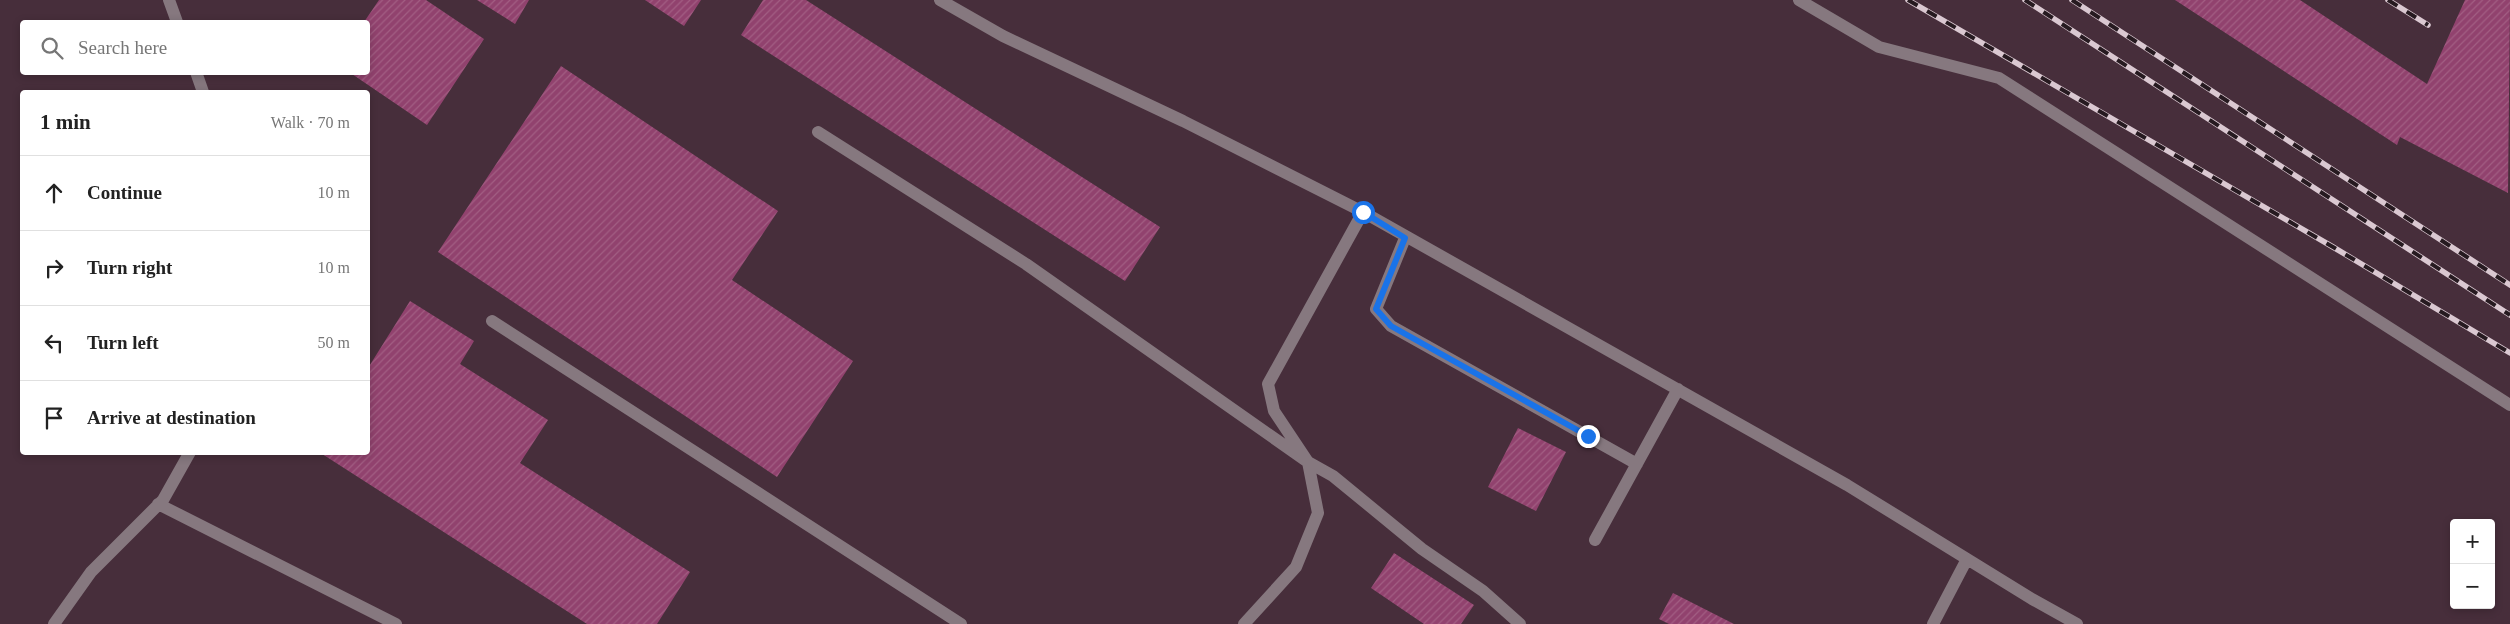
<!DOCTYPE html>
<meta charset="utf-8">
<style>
:root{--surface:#fff;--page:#f2f2f2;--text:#222;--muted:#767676;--line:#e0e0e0}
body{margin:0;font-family:"Times New Roman",serif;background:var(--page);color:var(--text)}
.controls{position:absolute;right:15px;bottom:15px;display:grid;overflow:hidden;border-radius:5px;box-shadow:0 2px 8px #0003}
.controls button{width:45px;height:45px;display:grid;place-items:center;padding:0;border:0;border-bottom:1px solid var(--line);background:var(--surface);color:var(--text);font:25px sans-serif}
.stop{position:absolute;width:15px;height:15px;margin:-11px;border:4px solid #1a73e8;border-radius:50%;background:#fff}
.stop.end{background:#1a73e8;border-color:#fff;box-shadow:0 1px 5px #0008}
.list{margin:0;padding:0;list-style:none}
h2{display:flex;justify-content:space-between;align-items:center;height:65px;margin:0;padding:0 20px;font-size:21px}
h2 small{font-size:16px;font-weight:400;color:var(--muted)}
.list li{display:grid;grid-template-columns:32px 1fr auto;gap:15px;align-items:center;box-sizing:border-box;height:75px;padding:0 20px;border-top:1px solid var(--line)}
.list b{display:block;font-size:19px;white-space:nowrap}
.list em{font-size:16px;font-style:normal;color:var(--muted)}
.icon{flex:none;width:28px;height:28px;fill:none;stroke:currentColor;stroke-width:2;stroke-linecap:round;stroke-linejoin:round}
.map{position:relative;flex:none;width:2510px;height:624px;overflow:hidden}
.search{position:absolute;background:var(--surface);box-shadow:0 2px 8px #0003;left:20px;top:20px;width:350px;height:55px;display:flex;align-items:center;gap:12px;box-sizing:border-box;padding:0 18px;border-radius:5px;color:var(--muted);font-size:19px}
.panel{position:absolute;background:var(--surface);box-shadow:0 2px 8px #0003;left:20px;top:90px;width:350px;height:365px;border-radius:5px}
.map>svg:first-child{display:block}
.building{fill:url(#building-hatch)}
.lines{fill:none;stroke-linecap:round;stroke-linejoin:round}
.minor{stroke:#86787f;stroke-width:12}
.rail-casing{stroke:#dac8d1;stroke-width:5.5}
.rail{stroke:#261a20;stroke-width:4;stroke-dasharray:11;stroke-linecap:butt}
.route{stroke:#1a73e8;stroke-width:6}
</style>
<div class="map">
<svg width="2510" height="624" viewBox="0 0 2510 624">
<defs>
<pattern id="building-hatch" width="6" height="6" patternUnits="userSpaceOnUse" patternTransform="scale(1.25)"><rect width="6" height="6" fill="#91426e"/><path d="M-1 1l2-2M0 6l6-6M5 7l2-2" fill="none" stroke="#a25e83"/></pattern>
</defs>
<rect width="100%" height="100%" fill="#472e3b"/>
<path class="building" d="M 379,0 L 426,0 L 484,39 L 427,125 L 349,72 L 368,72 L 368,22 L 364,22 Z
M 477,0 L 529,0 L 515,24 Z
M 645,0 L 701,0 L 684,26 Z
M 763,0 L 806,0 L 1160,227 L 1125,281 L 741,35 Z
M 2175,0 L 2300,0 L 2427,84 L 2465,0 L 2510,0 L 2508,193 L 2400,137 L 2397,145 Z
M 561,66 L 778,211 L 732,280 L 853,361 L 777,477 L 438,252 Z
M 410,301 L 474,341 L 460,364 L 548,420 L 520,463 L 690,572 L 657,624 L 587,624 L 319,452 L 368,452 L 368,368 Z
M 1518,428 L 1566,452 L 1536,511 L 1488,487 Z
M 1394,553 L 1474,605 L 1461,624 L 1424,624 L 1371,588 Z
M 1673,593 L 1734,624 L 1669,624 L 1659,619 Z"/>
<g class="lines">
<path class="minor" d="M 169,0 L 177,22
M 940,0 L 1003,36 L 1183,121 L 1363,212 L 1847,485 L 2032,599 L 2077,624
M 1799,0 L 1879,47 L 1999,78 L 2510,405
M 196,72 L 203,92
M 818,132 L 1026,264 L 1308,462 L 1333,476 L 1422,549 L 1483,591 L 1520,624
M 1405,238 L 1376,309 L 1391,326 L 1637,464
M 492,321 L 961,624
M 158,504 L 396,624
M 1595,540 L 1678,389
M 54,624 L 91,572 L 163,500 L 190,452
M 1244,624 L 1296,567 L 1318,513 L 1308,462 L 1274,411 L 1268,384 L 1363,212
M 1933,624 L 1967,559"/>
<g class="rail-casing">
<path id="rail" d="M 1908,0 L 2333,247 L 2510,353
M 2025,0 L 2510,315
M 2072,0 L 2510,285
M 2388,0 L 2428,25"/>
</g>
<use href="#rail" class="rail"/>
</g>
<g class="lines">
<path class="route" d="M 1363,212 L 1405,238 L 1376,309 L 1391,326 L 1588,436"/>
</g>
</svg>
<div class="controls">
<button>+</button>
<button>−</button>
</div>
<div class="stop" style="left:1363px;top:212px"></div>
<div class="stop end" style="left:1588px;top:436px"></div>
<div class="search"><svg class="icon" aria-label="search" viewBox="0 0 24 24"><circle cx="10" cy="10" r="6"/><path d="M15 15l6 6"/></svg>Search here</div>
<section class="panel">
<h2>1 min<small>Walk · 70 m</small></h2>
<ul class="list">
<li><svg class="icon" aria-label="ahead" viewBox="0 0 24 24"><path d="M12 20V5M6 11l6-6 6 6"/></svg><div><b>Continue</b></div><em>10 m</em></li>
<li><svg class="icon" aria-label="right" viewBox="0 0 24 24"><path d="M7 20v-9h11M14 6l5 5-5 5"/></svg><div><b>Turn right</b></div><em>10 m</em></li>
<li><svg class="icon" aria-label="left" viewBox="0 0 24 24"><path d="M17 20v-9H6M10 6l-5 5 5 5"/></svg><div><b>Turn left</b></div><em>50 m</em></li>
<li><svg class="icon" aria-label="arrive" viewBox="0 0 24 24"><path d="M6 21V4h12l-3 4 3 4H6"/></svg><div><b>Arrive at destination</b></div></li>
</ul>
</section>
</div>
